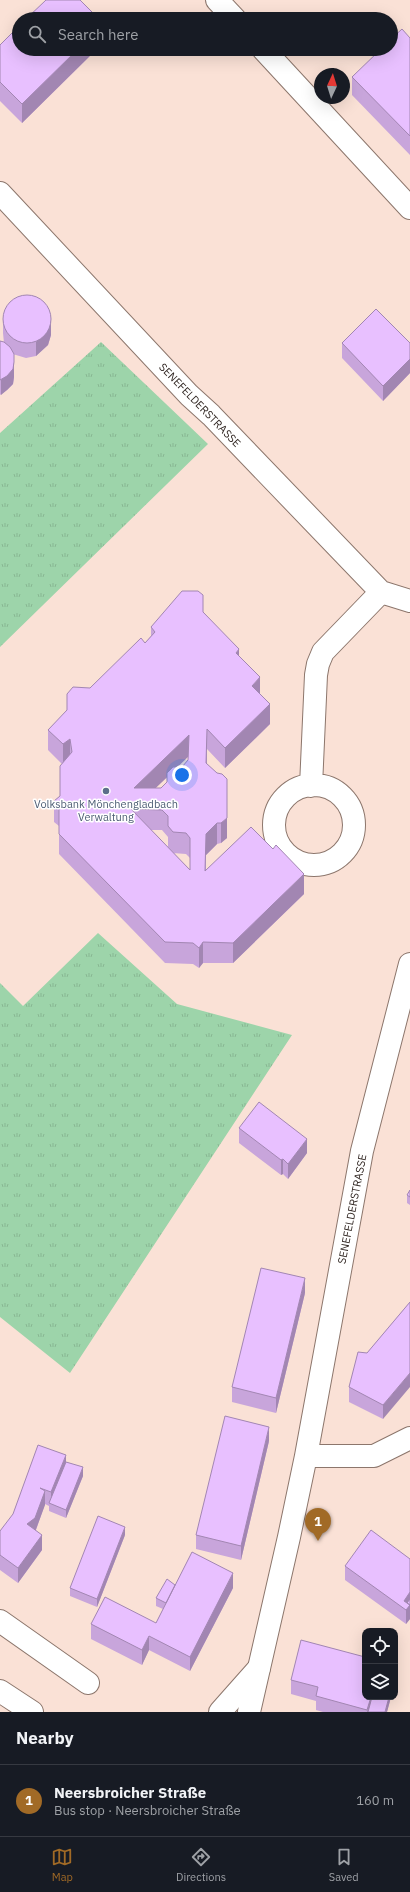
<!DOCTYPE html>
<meta charset="utf-8">
<style>
:root{--surface:#171b24;--page:#242831;--text:#f1f3f6;--muted:#9ea1a6;--line:#363941;--accent:#a16a26}
body{margin:0;font-family:"IBM Plex Sans",sans-serif;background:var(--page);color:var(--text)}
.controls{position:absolute;right:12px;bottom:12px;display:grid;overflow:hidden;border-radius:8px;box-shadow:0 4px 16px #0002}
.controls button{width:36px;height:36px;display:grid;place-items:center;padding:0;border:0;border-bottom:1px solid var(--line);background:var(--surface);color:var(--text);font:20px sans-serif}
.compass{position:absolute;left:314px;top:68px;width:36px;height:36px;border-radius:50%;background:var(--surface);box-shadow:0 4px 16px #0002;rotate:4deg}
.you{position:absolute;left:182px;top:775px;width:14px;height:14px;margin:-10px;border:3px solid #fff;border-radius:50%;background:#1a73e8;box-shadow:0 0 0 6px #1a73e833}
.badge{display:grid;place-items:center;width:26px;height:26px;border-radius:50%;background:var(--accent);color:#fff;font-size:13px;font-weight:700}
.pin{position:absolute;translate:-50% -33px;filter:drop-shadow(0 1px 2px #0008)}
.pin::after{content:'';position:absolute;top:21px;width:14px;height:12px;background:inherit;clip-path:polygon(0 0,100% 0,50% 100%)}
.list{margin:0;padding:0;list-style:none}
h2{display:flex;justify-content:space-between;align-items:center;height:52px;margin:0;padding:0 16px;font-size:17px}
h2 small{font-size:13px;font-weight:400;color:var(--muted)}
.list li{display:grid;grid-template-columns:26px 1fr auto;gap:12px;align-items:center;box-sizing:border-box;height:72px;padding:0 16px;border-top:1px solid var(--line)}
.list b{display:block;font-size:15px;white-space:nowrap}
.list p{margin:0;font-size:13px;white-space:nowrap;color:var(--muted)}
.list em{font-size:13px;font-style:normal;color:var(--muted)}
.icon{flex:none;width:22px;height:22px;fill:none;stroke:currentColor;stroke-width:2;stroke-linecap:round;stroke-linejoin:round}
.map{position:relative;flex:none;width:410px;height:1712px;overflow:hidden}
.search{position:absolute;background:var(--surface);box-shadow:0 4px 16px #0002;left:12px;right:12px;top:12px;height:44px;display:flex;align-items:center;gap:10px;box-sizing:border-box;padding:0 14px;border-radius:22px;color:var(--muted);font-size:15px}
.sheet{height:124px;background:var(--surface)}
nav{display:flex;justify-content:space-around;align-items:center;box-sizing:border-box;height:56px;border-top:1px solid var(--line);background:var(--surface);font-size:11px;color:var(--muted)}
nav a{display:grid;justify-items:center;gap:2px}
nav .on{color:var(--accent)}
.map>svg:first-child{display:block}
.grass{fill:url(#grass-tufts)}
.lines{fill:none;stroke-linecap:round;stroke-linejoin:round}
.minor-casing{stroke:#8c766c;stroke-width:24}
.major-casing{stroke:#8c766c;stroke-width:24}
.minor{stroke:#fff;stroke-width:22}
.major{stroke:#fff;stroke-width:22}
.wall{fill:#c8a5db;fill-rule:evenodd}
.shaded-wall{fill:#a286b2}
.building{fill:#e8c0ff;stroke:#a286b2;fill-rule:evenodd}
.service-dot{fill:#5c6f8a;stroke:#fff;stroke-width:1.5}
.labels{text-anchor:middle;stroke-width:3;stroke-linejoin:round;paint-order:stroke}
.street-label{font-size:11px;fill:#302622;stroke:#fff}
.service-label{font-size:11px;fill:#4e5e75;stroke:#fff}
</style>
<div class="map">
<svg width="410" height="1712" viewBox="0 0 410 1712">
<defs>
<pattern id="grass-tufts" width="24" height="20" patternUnits="userSpaceOnUse"><rect width="24" height="20" fill="#9dd4aa"/><path d="M3 7l-1-3M5 7V3M7 7l1-3M15 17l-1-3M17 17v-4M19 17l1-3" fill="none" stroke="#88b692"/></pattern>
</defs>
<rect width="100%" height="100%" fill="#fae1d6"/>
<path class="grass" d="M 101,342 L 208,444 L 0,647 L 0,433 Z
M 98,933 L 177,1004 L 292,1035 L 70,1373 L 0,1317 L 0,983 L 23,1006 Z"/>
<g class="lines">
<g class="minor-casing">
<path id="minor" d="M 217,0 L 235,19
M 263,49 L 410,208
M 0,193 L 189,395 L 211,415 L 381,592 L 410,601
M274 825a40 40 0 1 1 80 0a40 40 0 1 1-80 0Z
M 311,786 L 316,675 L 318,664 L 323,652 L 381,592
M 306,1456 L 374,1456 L 410,1438
M 0,1621 L 88,1683
M 249,1712 L 289,1537 L 306,1456 L 362,1151 L 410,964"/>
</g>
<g class="major-casing">
<path id="major" d="M 0,1691 L 32,1712
M 220,1712 L 259,1668"/>
</g>
<use href="#minor" class="minor"/>
<use href="#major" class="major"/>
</g>
<path class="wall" d="M 410,38 L 410,155 L 352,95 L 352,77 Z
M 0,45 L 97,49 L 22,123 L 0,101 Z
M 3,319 L 51,335 L 48,345 L 36,356 L 26,358 L 16,355 L 13,354 L 14,377 L 13,384 L 7,390 L 0,395 L 0,341 L 4,343 L 3,333 Z
M 342,343 L 410,343 L 410,373 L 383,401 L 342,358 Z
M 203,612 L 239,657 L 260,694 L 270,724 L 225,768 L 207,749 L 207,764 L 227,838 L 221,843 L 217,844 L 206,855 L 206,871 L 304,894 L 233,963 L 203,963 L 199,968 L 193,964 L 165,963 L 59,854 L 59,826 L 54,822 L 54,801 L 60,796 L 62,764 L 48,750 L 48,730 L 67,711 L 67,694 L 90,688 L 145,643 L 151,636 L 151,627 ZM 188,756 L 188,760 L 182,767 L 177,767 ZM 167,777 L 167,782 L 161,788 L 155,788 ZM 151,830 L 162,830 L 168,837 L 168,847 L 173,853 L 186,854 L 190,858 L 190,870 Z
M 239,1128 L 307,1153 L 288,1179 L 283,1174 L 281,1175 L 239,1143 Z
M 410,1190 L 410,1205 L 407,1203 L 407,1195 Z
M 305,1293 L 276,1413 L 232,1402 L 232,1387 Z
M 410,1302 L 383,1419 L 349,1402 L 349,1387 L 367,1353 Z
M 269,1441 L 241,1560 L 196,1549 L 196,1535 Z
M 66,1462 L 83,1476 L 66,1518 L 49,1511 L 49,1506 L 45,1504 L 36,1530 L 42,1550 L 18,1583 L 0,1570 L 0,1531 Z
M 125,1535 L 97,1607 L 70,1596 L 70,1588 Z
M 410,1559 L 410,1619 L 406,1624 L 345,1580 L 345,1566 Z
M 175,1585 L 233,1588 L 190,1671 L 149,1650 L 142,1665 L 91,1639 L 91,1624 L 156,1623 L 163,1609 L 156,1606 L 156,1598 Z
M 291,1680 L 365,1697 L 391,1697 L 387,1712 L 323,1712 L 316,1710 L 316,1701 L 291,1694 Z"/>
<path class="shaded-wall" d="M 78,49 L 97,49 L 22,123 L 22,104 Z
M 51,320 L 51,335 L 48,345 L 36,356 L 36,342 Z
M 410,359 L 410,373 L 383,401 L 383,386 Z
M 14,362 L 14,377 L 13,384 L 7,390 L 1,395 L 1,380 Z
M 239,649 L 239,670 L 236,653 Z
M 260,677 L 260,698 L 252,686 Z
M 270,704 L 270,724 L 225,768 L 225,748 Z
M 207,729 L 207,749 L 206,784 L 206,763 Z
M 189,735 L 189,756 L 134,809 L 134,788 Z
M 70,739 L 70,760 L 63,765 L 63,744 Z
M 227,818 L 227,838 L 221,843 L 221,823 Z
M 217,823 L 217,844 L 206,855 L 205,892 L 206,834 Z
M 304,874 L 304,894 L 233,963 L 233,943 Z
M 203,942 L 203,963 L 199,968 L 199,948 Z
M 307,1139 L 307,1153 L 288,1179 L 288,1164 Z
M 283,1159 L 283,1174 L 281,1175 L 281,1160 Z
M 305,1278 L 305,1293 L 276,1413 L 276,1398 Z
M 410,1373 L 410,1387 L 383,1419 L 383,1405 Z
M 269,1427 L 269,1441 L 241,1560 L 241,1546 Z
M 66,1455 L 66,1470 L 51,1504 L 51,1492 Z
M 83,1467 L 83,1476 L 66,1518 L 66,1510 Z
M 45,1491 L 45,1505 L 35,1532 L 27,1524 Z
M 125,1527 L 125,1535 L 97,1607 L 97,1599 Z
M 42,1535 L 42,1550 L 18,1583 L 18,1568 Z
M 233,1573 L 233,1588 L 190,1671 L 190,1657 Z
M 410,1592 L 410,1619 L 406,1624 L 406,1610 L 404,1601 Z
M 149,1636 L 149,1650 L 142,1665 L 142,1650 Z
M 396,1672 L 396,1680 L 395,1683 L 395,1674 Z
M 371,1697 L 375,1697 L 370,1712 L 367,1712 Z
M 389,1697 L 391,1697 L 387,1712 L 385,1712 Z"/>
<path class="building" d="M 46,0 L 80,0 L 99,19 L 26,19 Z
M 19,26 L 19,49 L 78,49 L 22,104 L 0,82 L 0,45 Z
M 402,29 L 410,38 L 410,136 L 352,77 L 381,49 L 391,49 L 391,39 Z
M3 319a24 24 0 1 1 48 0a24 24 0 1 1-48 0Z
M 376,309 L 410,343 L 410,359 L 383,386 L 342,343 Z
M 0,341 L 4,342 L 10,347 L 14,354 L 14,362 L 13,369 L 7,376 L 0,380 Z
M 182,591 L 198,591 L 203,595 L 203,612 L 239,649 L 236,653 L 260,677 L 252,686 L 270,704 L 225,748 L 207,729 L 206,763 L 217,773 L 222,774 L 227,779 L 227,818 L 221,823 L 217,823 L 206,834 L 205,871 L 251,827 L 273,849 L 276,845 L 304,874 L 233,943 L 203,942 L 199,948 L 193,943 L 165,942 L 59,834 L 59,806 L 54,801 L 60,796 L 60,766 L 72,752 L 70,739 L 63,744 L 48,730 L 67,710 L 67,694 L 73,687 L 90,688 L 141,638 L 145,643 L 155,632 L 151,627 ZM 189,735 L 188,760 L 182,767 L 173,767 L 167,773 L 167,782 L 161,788 L 134,788 ZM 131,809 L 162,810 L 168,816 L 168,826 L 173,832 L 186,833 L 190,838 L 190,870 Z
M 259,1102 L 307,1139 L 288,1164 L 283,1159 L 281,1160 L 239,1128 Z
M 410,1190 L 410,1197 L 407,1195 Z
M 261,1268 L 305,1278 L 276,1398 L 232,1387 Z
M 410,1302 L 410,1373 L 383,1405 L 349,1387 L 358,1352 L 367,1353 Z
M 225,1416 L 269,1427 L 241,1546 L 196,1535 Z
M 38,1445 L 66,1455 L 51,1492 L 40,1488 L 45,1491 L 35,1518 L 27,1524 L 42,1535 L 18,1568 L 0,1555 L 0,1531 L 13,1514 Z
M 66,1462 L 83,1467 L 66,1510 L 49,1503 Z
M 98,1516 L 125,1527 L 97,1599 L 70,1588 Z
M 371,1530 L 410,1559 L 410,1592 L 404,1601 L 410,1605 L 406,1610 L 345,1566 Z
M 192,1552 L 233,1573 L 190,1657 L 149,1636 L 142,1650 L 91,1624 L 105,1597 L 156,1623 Z
M 167,1579 L 175,1585 L 166,1603 L 156,1598 Z
M 410,1599 L 410,1611 L 410,1605 L 407,1603 Z
M 301,1640 L 365,1657 L 365,1697 L 371,1697 L 367,1710 L 316,1696 L 318,1687 L 291,1680 Z
M 372,1697 L 389,1697 L 385,1712 L 368,1712 Z"/>
<circle class="service-dot" cx="106" cy="791" r="4"/>
<g class="labels">
<g class="street-label">
<text transform="translate(200 405) rotate(46)" y="4">SENEFELDERSTRASSE</text>
<text transform="translate(352 1209) rotate(-79)" y="4">SENEFELDERSTRASSE</text>
</g>
<g class="service-label">
<text x="106" y="808">Volksbank Mönchengladbach<tspan x="106" dy="13">Verwaltung</tspan></text>
</g>
</g>
</svg>
<div class="controls">
<button><svg class="icon" aria-label="locate" viewBox="0 0 24 24"><circle cx="12" cy="12" r="6"/><path d="M12 2v4M12 18v4M2 12h4M18 12h4"/></svg></button>
<button><svg class="icon" aria-label="layers" viewBox="0 0 24 24"><path d="M12 4l9 5-9 5-9-5zM3 14l9 5 9-5"/></svg></button>
</div>
<svg class="compass" viewBox="-18 -18 36 36"><path d="M0-13l5 13h-10z" fill="#e53935"/><path d="M0 13l5-13h-10z" fill="#9ea1a6"/></svg>
<div class="you"></div>
<div class="pin badge" style="left:318px;top:1541px">1</div>
<div class="search"><svg class="icon" aria-label="search" viewBox="0 0 24 24"><circle cx="10" cy="10" r="6"/><path d="M15 15l6 6"/></svg>Search here</div>
</div>
<section class="sheet">
<h2>Nearby<small></small></h2>
<ul class="list">
<li><span class="badge">1</span><div><b>Neersbroicher Straße</b><p>Bus stop · Neersbroicher Straße</p></div><em>160 m</em></li>
</ul>
</section>
<nav>
<a class="on"><svg class="icon" aria-label="map" viewBox="0 0 24 24"><path d="M3 6l6-2 6 2 6-2v14l-6 2-6-2-6 2zM9 4v14M15 6v14"/></svg>Map</a>
<a><svg class="icon" aria-label="directions" viewBox="0 0 24 24"><path d="M12 3l9 9-9 9-9-9zM9 14v-3h6M13 9l2 2-2 2"/></svg>Directions</a>
<a><svg class="icon" aria-label="saved" viewBox="0 0 24 24"><path d="M7 4h10v16l-5-4-5 4z"/></svg>Saved</a>
</nav>
